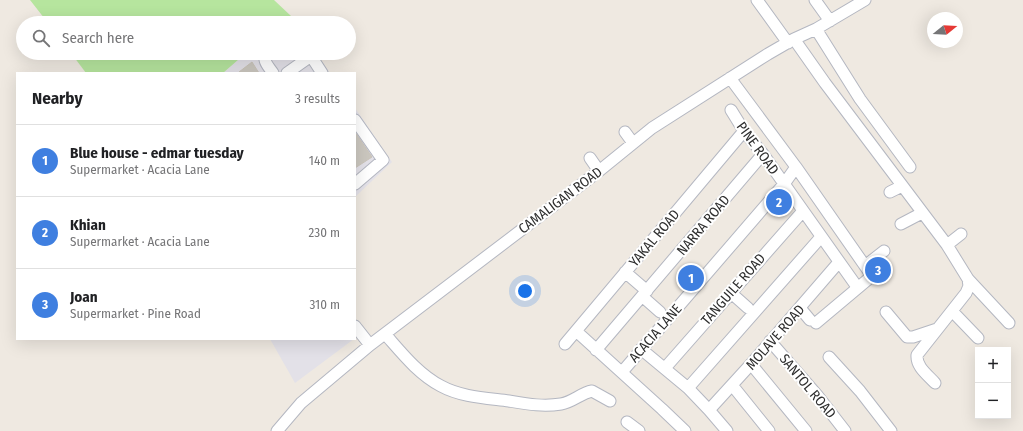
<!DOCTYPE html>
<meta charset="utf-8">
<style>
:root{--surface:#fff;--page:#f6f6f6;--text:#202124;--muted:#757577;--line:#e0e0e0;--accent:#4264fb}
body{margin:0;font-family:"Fira Sans Condensed",sans-serif;background:var(--page);color:var(--text)}
.controls{position:absolute;right:12px;bottom:12px;display:grid;overflow:hidden;border-radius:0px;box-shadow:0 4px 16px #0002}
.controls button{width:36px;height:36px;display:grid;place-items:center;padding:0;border:0;border-bottom:1px solid var(--line);background:var(--surface);color:var(--text);font:20px sans-serif}
.compass{position:absolute;left:927px;top:12px;width:36px;height:36px;border-radius:50%;background:var(--surface);box-shadow:0 4px 16px #0002;rotate:72deg}
.you{position:absolute;left:525px;top:291px;width:14px;height:14px;margin:-10px;border:3px solid #fff;border-radius:50%;background:#1a73e8;box-shadow:0 0 0 6px #1a73e833}
.badge{display:grid;place-items:center;width:26px;height:26px;border-radius:50%;background:var(--accent);color:#fff;font-size:13px;font-weight:700}
.pin{position:absolute;translate:-50% -50%;border:2px solid #fff;box-shadow:0 1px 4px #0006}
.list{margin:0;padding:0;list-style:none}
h2{display:flex;justify-content:space-between;align-items:center;height:52px;margin:0;padding:0 16px;font-size:17px}
h2 small{font-size:13px;font-weight:400;color:var(--muted)}
.list li{display:grid;grid-template-columns:26px 1fr auto;gap:12px;align-items:center;box-sizing:border-box;height:72px;padding:0 16px;border-top:1px solid var(--line)}
.list b{display:block;font-size:15px;white-space:nowrap}
.list p{margin:0;font-size:13px;white-space:nowrap;color:var(--muted)}
.list em{font-size:13px;font-style:normal;color:var(--muted)}
.icon{flex:none;width:22px;height:22px;fill:none;stroke:currentColor;stroke-width:2;stroke-linecap:round;stroke-linejoin:round}
.map{position:relative;flex:none;width:1023px;height:431px;overflow:hidden}
.search{position:absolute;background:var(--surface);box-shadow:0 4px 16px #0002;left:16px;top:16px;width:340px;height:44px;display:flex;align-items:center;gap:10px;box-sizing:border-box;padding:0 14px;border-radius:22px;color:var(--muted);font-size:15px}
.panel{position:absolute;background:var(--surface);box-shadow:0 4px 16px #0002;left:16px;top:72px;width:340px;height:268px;border-radius:0px}
.map>svg:first-child{display:block}
.industrial{fill:#e3e1e8}
.green{fill:#b6e59e}
.building{fill:#cbc7bf;stroke:#cbc5ba}
.lines{fill:none;stroke-linecap:round;stroke-linejoin:round}
.minor-casing{stroke:#b4b7c1;stroke-width:13}
.minor{stroke:#fff;stroke-width:11}
.labels{text-anchor:middle;stroke-width:4;stroke-linejoin:round;paint-order:stroke}
.street-label{font-size:14px;fill:#2e2e2e;stroke:#fff}
</style>
<div class="map">
<svg width="1023" height="431" viewBox="0 0 1023 431">
<rect width="100%" height="100%" fill="#efe9e1"/>
<path class="industrial" d="M 246,53 L 316,53 L 330,73 L 223,73 Z
M 355,108 L 392,162 L 355,197 Z
M 270,339 L 354,339 L 295,383 Z"/>
<path class="green" d="M 30,0 L 274,0 L 291,16 L 282,23 L 48,23 Z
M 71,53 L 246,53 L 223,73 L 86,73 Z"/>
<path class="building" d="M 252,62 L 259,73 L 239,73 L 239,72 Z
M 355,132 L 372,157 L 355,168 Z"/>
<g class="lines">
<g class="minor-casing">
<path id="minor" d="M 757,0 L 788,43
M 815,0 L 830,21
M 816,29 L 860,99 L 910,167
M 794,39 L 825,83 L 947,245 L 968,279 L 969,286 L 966,293 L 917,355 C 916,367 928,375 935,383
M 266,53 C 262,61 269,67 273,73
M 309,53 L 322,73
M 287,73 L 311,56
M 730,78 L 796,167 L 872,276 L 816,323
M 731,110 L 744,131 L 763,154 L 855,284
M 355,120 L 383,160 L 355,184
M 625,132 L 633,143
M 590,158 L 599,171
M 890,192 L 902,186
M 901,224 L 922,213
M 947,245 L 961,234
M 865,266 L 884,251
M 625,272 L 647,291
M 968,279 L 1009,323
M 730,292 L 748,308
M 643,297 L 660,312
M 800,308 L 810,320
M 952,311 L 978,338
M 886,312 L 907,337 L 913,337 L 937,329
M 355,326 L 370,345
M 576,331 L 662,409 L 685,431
M 385,334 C 401,352 418,374 441,386 C 461,397 486,398 509,401 C 527,404 543,407 561,404 C 573,402 581,393 592,391 L 610,401
M 770,341 L 817,395 L 845,431
M 565,344 L 744,131
M 641,349 L 688,388 L 709,410 L 727,431
M 596,350 L 763,154
M 829,357 L 860,391 L 891,431
M 751,364 L 806,431
M 665,368 L 803,211
M 622,372 L 784,184 L 796,167
M 732,385 L 769,431
M 688,388 L 821,237
M 709,410 L 751,364 L 839,262
M 627,422 L 639,431
M 277,431 L 301,403 L 370,345 L 599,171 L 652,128 L 768,54 L 794,39 L 816,29 L 865,0"/>
</g>
<use href="#minor" class="minor"/>
</g>
<g class="labels">
<g class="street-label">
<text transform="translate(758 148) rotate(54)" y="5">PINE ROAD</text>
<text transform="translate(560 200) rotate(-37)" y="5">CAMALIGAN ROAD</text>
<text transform="translate(703 225) rotate(-50)" y="5">NARRA ROAD</text>
<text transform="translate(654 238) rotate(-50)" y="5">YAKAL ROAD</text>
<text transform="translate(733 289) rotate(-49)" y="5">TANGUILE ROAD</text>
<text transform="translate(655 333) rotate(-49)" y="5">ACACIA LANE</text>
<text transform="translate(775 337) rotate(-49)" y="5">MOLAVE ROAD</text>
<text transform="translate(808 386) rotate(50)" y="5">SANTOL ROAD</text>
</g>
</g>
</svg>
<div class="controls">
<button>+</button>
<button>−</button>
</div>
<svg class="compass" viewBox="-18 -18 36 36"><path d="M0-13l5 13h-10z" fill="#e53935"/><path d="M0 13l5-13h-10z" fill="#757577"/></svg>
<div class="you"></div>
<div class="pin badge" style="left:691px;top:278px;background:#3f7fe0">1</div>
<div class="pin badge" style="left:779px;top:202px;background:#3f7fe0">2</div>
<div class="pin badge" style="left:878px;top:270px;background:#3f7fe0">3</div>
<div class="search"><svg class="icon" aria-label="search" viewBox="0 0 24 24"><circle cx="10" cy="10" r="6"/><path d="M15 15l6 6"/></svg>Search here</div>
<section class="panel">
<h2>Nearby<small>3 results</small></h2>
<ul class="list">
<li><span class="badge" style="background:#3f7fe0">1</span><div><b>Blue house - edmar tuesday</b><p>Supermarket · Acacia Lane</p></div><em>140 m</em></li>
<li><span class="badge" style="background:#3f7fe0">2</span><div><b>Khian</b><p>Supermarket · Acacia Lane</p></div><em>230 m</em></li>
<li><span class="badge" style="background:#3f7fe0">3</span><div><b>Joan</b><p>Supermarket · Pine Road</p></div><em>310 m</em></li>
</ul>
</section>
</div>
